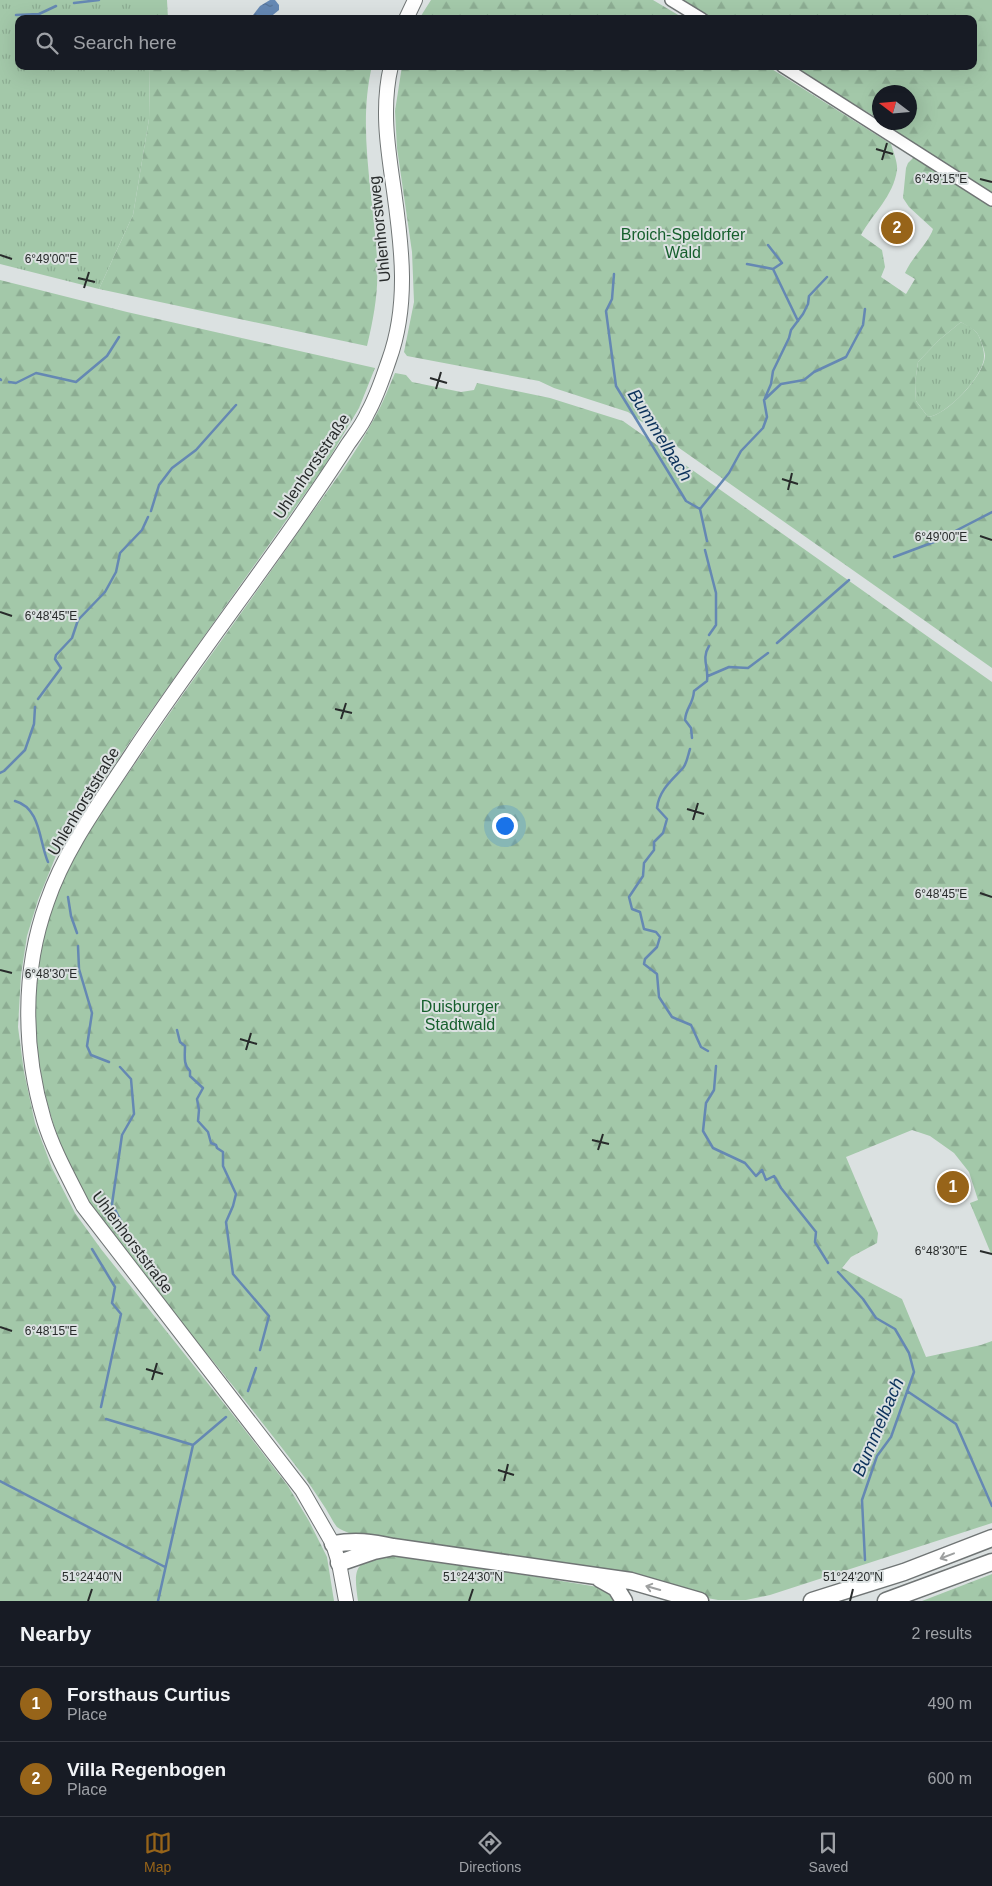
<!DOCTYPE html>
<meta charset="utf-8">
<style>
:root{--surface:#171b24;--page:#242831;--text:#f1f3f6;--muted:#9ea1a6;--line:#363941;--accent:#976419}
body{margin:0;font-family:Arial,sans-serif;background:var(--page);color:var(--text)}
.compass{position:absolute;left:872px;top:85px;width:45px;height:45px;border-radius:50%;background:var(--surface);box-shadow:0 5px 20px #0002;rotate:286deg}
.you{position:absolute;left:504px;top:825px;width:18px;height:18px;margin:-12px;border:4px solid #fff;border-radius:50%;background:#1a73e8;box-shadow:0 0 0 8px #1a73e833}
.badge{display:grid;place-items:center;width:32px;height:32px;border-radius:50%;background:var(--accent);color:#fff;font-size:16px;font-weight:700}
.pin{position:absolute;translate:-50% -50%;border:2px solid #fff;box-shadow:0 1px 5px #0006}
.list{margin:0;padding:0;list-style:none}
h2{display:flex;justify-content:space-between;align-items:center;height:65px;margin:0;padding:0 20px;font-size:21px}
h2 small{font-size:16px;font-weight:400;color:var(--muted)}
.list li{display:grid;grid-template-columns:32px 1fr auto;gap:15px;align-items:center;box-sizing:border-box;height:75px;padding:0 20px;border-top:1px solid var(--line)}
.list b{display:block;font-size:19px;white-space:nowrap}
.list p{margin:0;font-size:16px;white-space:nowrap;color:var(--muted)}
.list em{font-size:16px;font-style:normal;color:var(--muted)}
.icon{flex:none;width:28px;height:28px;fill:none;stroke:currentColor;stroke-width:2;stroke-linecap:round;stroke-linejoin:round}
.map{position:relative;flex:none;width:992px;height:1601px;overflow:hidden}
.search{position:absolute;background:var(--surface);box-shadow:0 5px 20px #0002;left:15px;right:15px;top:15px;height:55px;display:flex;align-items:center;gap:12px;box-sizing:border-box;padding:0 18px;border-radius:10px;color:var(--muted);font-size:19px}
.sheet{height:215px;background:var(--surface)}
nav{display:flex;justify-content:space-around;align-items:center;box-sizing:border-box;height:70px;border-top:1px solid var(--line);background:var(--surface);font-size:14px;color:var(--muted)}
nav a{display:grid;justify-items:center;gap:2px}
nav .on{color:var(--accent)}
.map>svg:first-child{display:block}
.grass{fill:url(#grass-tufts)}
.forest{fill:url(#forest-firs);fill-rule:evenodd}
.water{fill:url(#water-ripples)}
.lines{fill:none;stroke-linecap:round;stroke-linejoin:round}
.stream{stroke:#6588b3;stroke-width:2.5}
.minor-casing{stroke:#707575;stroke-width:14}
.major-casing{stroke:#707575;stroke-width:16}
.highway-casing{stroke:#707575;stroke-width:19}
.minor{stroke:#fff;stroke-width:11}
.major{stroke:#fff;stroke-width:14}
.highway{stroke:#fff;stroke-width:16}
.oneway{stroke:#9ea0a0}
.ticks{fill:none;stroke:#282b2b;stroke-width:2}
.labels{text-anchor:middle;stroke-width:4;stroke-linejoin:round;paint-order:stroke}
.street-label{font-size:16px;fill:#282b2b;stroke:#dbe1e1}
.park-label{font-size:16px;fill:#165f2d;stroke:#dbe1e1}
.water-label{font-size:18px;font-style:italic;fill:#0c325b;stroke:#dbe1e1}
.ticks-label{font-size:12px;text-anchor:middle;fill:#282b2b;stroke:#dbe1e1;stroke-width:4;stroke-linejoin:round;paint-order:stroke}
</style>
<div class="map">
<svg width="992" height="1601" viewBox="0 0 992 1601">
<defs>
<pattern id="grass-tufts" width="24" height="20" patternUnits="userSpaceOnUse" patternTransform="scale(1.25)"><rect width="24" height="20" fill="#a3c8a9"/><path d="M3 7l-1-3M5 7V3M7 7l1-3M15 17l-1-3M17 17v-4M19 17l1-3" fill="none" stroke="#8cac92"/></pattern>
<pattern id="forest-firs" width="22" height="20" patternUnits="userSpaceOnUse" patternTransform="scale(1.25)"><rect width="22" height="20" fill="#a3c8a9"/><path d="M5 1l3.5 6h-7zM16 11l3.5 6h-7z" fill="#8cac92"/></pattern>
<pattern id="water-ripples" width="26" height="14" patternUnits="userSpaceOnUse" patternTransform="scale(1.25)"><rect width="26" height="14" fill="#6588b3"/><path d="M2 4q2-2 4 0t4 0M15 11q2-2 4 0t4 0" fill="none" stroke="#536f92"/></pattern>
</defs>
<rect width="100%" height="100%" fill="#dbe1e1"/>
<path class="grass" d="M 0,0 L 150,0 L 150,19 L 19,19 L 19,66 L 150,66 L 149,119 L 133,215 L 99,289 L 0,264 Z
M 961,322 C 966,325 973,328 977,333 C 980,337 984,349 984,355 C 986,374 947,415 928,417 L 916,401 L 915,383 L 918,362 L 939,340 Z"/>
<path class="forest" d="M 150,0 L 167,0 L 168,19 L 150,19 Z
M 431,0 L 653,0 L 685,19 L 419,19 Z
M 680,0 L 992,0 L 992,196 L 884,123 L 910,122 L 910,92 L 880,92 L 879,119 L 789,66 L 973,66 L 973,19 L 711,19 Z
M 150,66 L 372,66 C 357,129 374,196 377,259 C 379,289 374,317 367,346 L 99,289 L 133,215 L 149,119 Z
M 402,66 L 767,66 L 891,144 C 893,151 898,163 897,170 C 893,197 873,213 861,235 L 882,250 L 885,267 L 881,277 L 906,294 L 915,279 L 905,273 C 912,257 929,242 933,229 L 909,207 L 903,198 L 906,168 L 908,163 L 915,156 L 992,207 L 992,668 L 628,412 L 554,388 L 539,381 L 407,356 L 404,352 L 414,302 L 412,252 L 397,148 L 395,111 ZM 961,322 C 965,325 974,329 977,333 C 980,337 985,351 985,356 C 984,376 947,415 928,417 L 916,401 L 915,383 L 918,362 L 939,340 Z
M 0,280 L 127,312 L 375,368 L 359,408 L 324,467 L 141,725 L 60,846 L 38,900 L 27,936 L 21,975 L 18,1027 L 24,1072 L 35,1123 L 52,1168 L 75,1213 L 101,1249 L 241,1425 L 288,1486 L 309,1521 L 327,1557 L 334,1601 L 0,1601 Z
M 395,373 L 406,375 L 412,382 L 461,392 L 474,390 L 477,383 L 550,398 L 623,421 L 992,682 L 992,1256 L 970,1203 L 978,1200 L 969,1172 L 954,1153 L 930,1136 L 912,1130 L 846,1157 L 878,1233 L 877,1243 L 851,1257 L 842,1268 L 902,1299 L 926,1357 L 981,1345 L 992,1341 L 992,1523 L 770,1595 L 746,1600 L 718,1600 L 349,1533 C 345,1531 341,1530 337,1527 C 333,1522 329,1514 326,1509 C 317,1496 309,1482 299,1470 C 260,1419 220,1369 179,1320 C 147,1282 110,1244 86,1200 C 41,1117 22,1022 46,929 C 62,866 101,813 137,761 C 189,683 246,608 299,531 C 325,494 354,457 375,417 C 383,403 389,387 395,373 Z
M 388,1554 L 416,1557 L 604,1588 L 620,1601 L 358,1601 C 353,1567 355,1562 388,1554 Z
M 992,1574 L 992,1601 L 922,1601 Z"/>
<path class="water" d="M 270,0 L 275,0 L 279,5 L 279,10 L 268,19 L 250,19 L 260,6 Z"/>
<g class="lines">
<path class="stream" d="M 74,3 L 99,0
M 16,15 L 39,14 L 56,6
M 768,245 L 782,263 L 773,269
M 747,264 L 773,269 L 798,321
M 614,274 L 612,299 L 606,311 L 616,386 L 686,501 L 700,509 L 707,541
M 0,379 L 1,380
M 9,382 L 16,383 L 36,373 L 76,382 L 107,356 L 119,337
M 765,398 L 771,384 L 773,371 L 789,338 L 791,330 L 803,314 L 808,304 L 809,296 L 827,277
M 700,509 L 729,473 L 741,451 L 763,428 L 767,417 L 764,400 L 781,384 L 804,380 L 814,372 L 846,357 L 863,325 L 865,309
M 151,511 L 159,485 L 172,468 L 196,450 L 236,405
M 705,550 L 716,593 L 716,625 L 709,635
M 894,557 L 934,542 L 992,512
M 777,643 L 849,580
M 708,676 L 729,667 L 748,668 L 768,653
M 38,699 L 61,668 L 55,659 L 56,655 L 72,638 L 78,620 L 105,592 L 116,572 L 120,553 L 142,530 L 148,517
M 692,738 L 691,728 L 685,720 C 686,707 693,705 694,691 L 707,681 C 709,667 701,659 709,646
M 690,749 C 688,755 687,763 683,768 C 672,780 659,790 657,808 L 667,819 L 663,833 L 654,842 L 654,850 L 644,863 L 643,876 L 629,897 L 632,909 L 640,912 L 644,929 L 656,932 L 660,937 L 657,947 L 645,959 L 644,964 L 657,974 L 659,997 L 672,1017 L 691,1025 L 701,1047 L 708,1051
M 0,773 L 4,771 L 25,750 L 34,724 L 35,707
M 15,801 C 41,808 39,842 48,862
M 68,897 L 71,916 L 77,933
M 78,946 L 79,969 L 92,1013 L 87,1046 L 91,1055 L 109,1062
M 177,1030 L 180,1042 L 185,1046 C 185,1055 183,1065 190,1071 L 190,1076 L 203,1088 L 197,1099 L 199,1110 L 198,1121 L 208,1132 L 211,1143 L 216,1145 L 217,1148 L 223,1152 L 223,1166 L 236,1194 L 233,1206 L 226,1222 L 233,1274 L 269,1316 L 260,1350
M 716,1066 L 714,1090 L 706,1103 L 703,1131 L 713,1148 L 745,1163 L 756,1176 L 762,1170 L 766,1180 L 774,1176 L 781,1188 L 816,1232 L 815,1242 L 828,1263
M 120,1067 L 131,1079 L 134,1114 L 122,1135 L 112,1204 L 122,1223
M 92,1249 L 115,1287 L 112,1303 L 121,1314 L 101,1407
M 838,1272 L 863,1299 L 876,1318 L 895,1329 L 909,1353 L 914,1372 L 891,1437 L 877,1456 L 862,1500 L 865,1560
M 248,1391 L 256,1368
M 907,1391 L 956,1424 L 992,1506
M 106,1419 L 193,1445 L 158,1601
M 193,1445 L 226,1417
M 0,1481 L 165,1567"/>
<g class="minor-casing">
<path id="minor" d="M 671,0 L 702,19
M 782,66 L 992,200"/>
</g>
<g class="major-casing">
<path id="major" d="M 406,19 L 415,0
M 346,1601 L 339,1563 L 333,1544 L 302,1490 L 83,1206 C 69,1178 53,1150 44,1120 C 23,1050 22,971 47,902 C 65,849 100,802 131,755 C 183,676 241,600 295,523 C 313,497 331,471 348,444 C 355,434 363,424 368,412 C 377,396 383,377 389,360 C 409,305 402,248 394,191 C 388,150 381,108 391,66"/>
</g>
<g class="highway-casing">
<path id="highway" d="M 333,1544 C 355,1540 372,1542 393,1547 L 631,1581 L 700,1601
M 339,1563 L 374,1551 L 389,1548
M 600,1579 L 616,1588 L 624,1601
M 812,1601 L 904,1572 L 992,1538
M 886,1601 L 992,1562"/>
</g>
<use href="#minor" class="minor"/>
<use href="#major" class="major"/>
<use href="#highway" class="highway"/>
</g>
<defs><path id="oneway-shaft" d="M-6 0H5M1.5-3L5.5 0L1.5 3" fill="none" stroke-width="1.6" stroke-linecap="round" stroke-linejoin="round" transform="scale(1.25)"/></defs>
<g class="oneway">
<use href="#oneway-shaft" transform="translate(947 1556) rotate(159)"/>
<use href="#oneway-shaft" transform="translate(653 1588) rotate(-164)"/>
</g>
<path class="ticks" d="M 876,149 L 893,154M 882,160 L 887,143M 980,179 L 992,182M 0,255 L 12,259M 78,278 L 95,282M 84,288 L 89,272M 430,378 L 447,383M 436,389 L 441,372M 782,479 L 798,484M 788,490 L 792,473M 980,536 L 992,540M 0,612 L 12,616M 335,709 L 352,713M 341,719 L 346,703M 687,809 L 704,814M 693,820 L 698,803M 980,893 L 992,897M 0,970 L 12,973M 240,1039 L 257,1044M 246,1050 L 251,1033M 592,1140 L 609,1144M 598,1150 L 603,1134M 980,1251 L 992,1254M 0,1327 L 12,1331M 146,1369 L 163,1374M 152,1380 L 157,1363M 498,1470 L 514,1475M 504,1481 L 508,1464M 88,1601 L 92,1589M 469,1601 L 473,1589M 850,1601 L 853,1589"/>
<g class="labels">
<g class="street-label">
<text transform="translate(379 229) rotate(-96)" y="6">Uhlenhorstweg</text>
<text transform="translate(311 466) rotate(-56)" y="6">Uhlenhorststraße</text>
<text transform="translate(83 801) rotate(-59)" y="6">Uhlenhorststraße</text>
<text transform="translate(133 1242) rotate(53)" y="6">Uhlenhorststraße</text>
</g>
<g class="park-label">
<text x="683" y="240">Broich-Speldorfer<tspan x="683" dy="18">Wald</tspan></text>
<text x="460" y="1012">Duisburger<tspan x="460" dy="18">Stadtwald</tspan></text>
</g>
<g class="water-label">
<text transform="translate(660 435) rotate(58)" y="6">Bummelbach</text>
<text transform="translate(878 1427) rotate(-67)" y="6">Bummelbach</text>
</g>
</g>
<g class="ticks-label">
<text x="941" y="183">6°49'15"E</text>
<text x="51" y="263">6°49'00"E</text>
<text x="941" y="541">6°49'00"E</text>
<text x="51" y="620">6°48'45"E</text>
<text x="941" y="898">6°48'45"E</text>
<text x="51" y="978">6°48'30"E</text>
<text x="941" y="1255">6°48'30"E</text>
<text x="51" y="1335">6°48'15"E</text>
<text x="92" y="1581">51°24'40"N</text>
<text x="473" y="1581">51°24'30"N</text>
<text x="853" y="1581">51°24'20"N</text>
</g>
</svg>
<svg class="compass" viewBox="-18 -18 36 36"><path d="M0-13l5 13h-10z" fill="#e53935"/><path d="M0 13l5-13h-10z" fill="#9ea1a6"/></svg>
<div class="you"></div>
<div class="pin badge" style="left:953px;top:1187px">1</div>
<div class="pin badge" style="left:897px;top:228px">2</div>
<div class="search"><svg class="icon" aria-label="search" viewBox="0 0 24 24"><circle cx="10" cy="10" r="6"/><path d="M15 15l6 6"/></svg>Search here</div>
</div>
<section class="sheet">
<h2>Nearby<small>2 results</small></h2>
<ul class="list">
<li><span class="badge">1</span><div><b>Forsthaus Curtius</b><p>Place</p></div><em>490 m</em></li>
<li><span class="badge">2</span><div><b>Villa Regenbogen</b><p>Place</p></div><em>600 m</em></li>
</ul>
</section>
<nav>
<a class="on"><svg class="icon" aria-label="map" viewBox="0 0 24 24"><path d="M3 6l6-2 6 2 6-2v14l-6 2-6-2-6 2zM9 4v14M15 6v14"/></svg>Map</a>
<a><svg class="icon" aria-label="directions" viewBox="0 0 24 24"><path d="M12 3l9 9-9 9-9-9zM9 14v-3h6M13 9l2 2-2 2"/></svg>Directions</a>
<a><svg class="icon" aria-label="saved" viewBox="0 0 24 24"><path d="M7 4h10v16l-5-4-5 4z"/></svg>Saved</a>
</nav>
